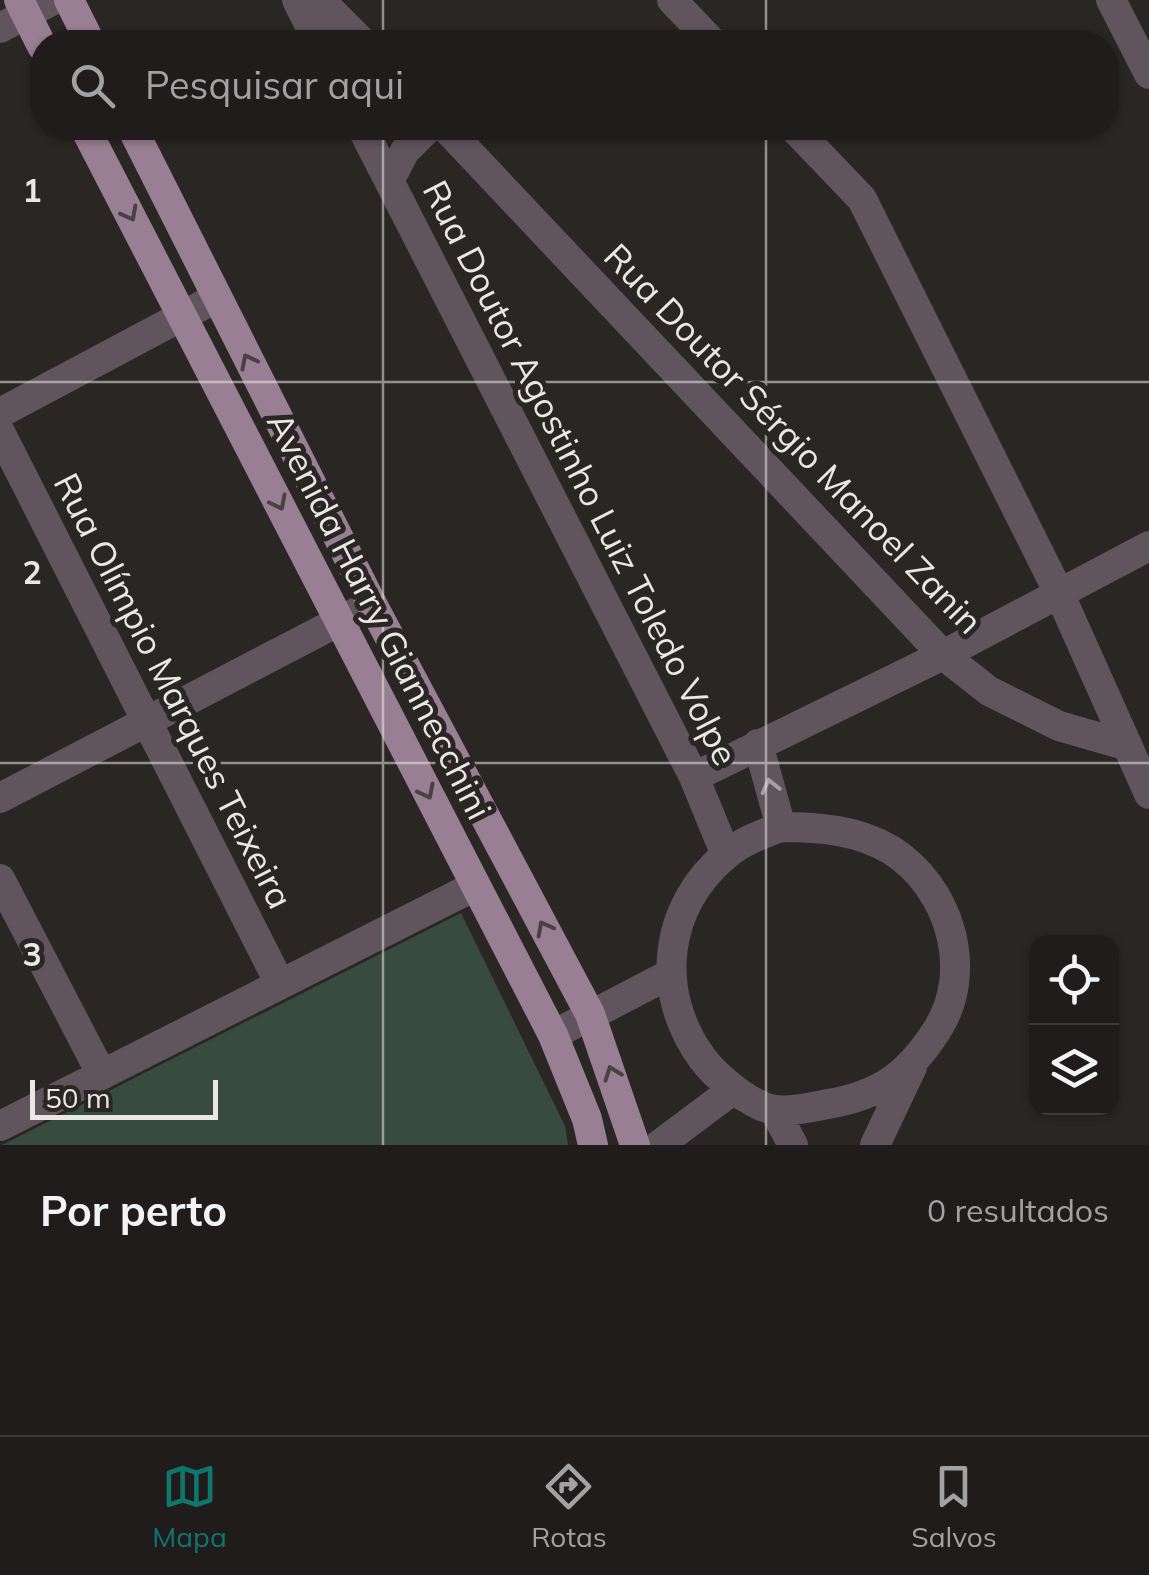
<!DOCTYPE html>
<html lang="pt">
<meta charset="utf-8">
<style>
:root{--surface:#201c1b;--page:#282524;--text:#f1f3f6;--muted:#a2a1a3;--line:#3d3a3a;--accent:#0f766e}
body{margin:0;font-family:Mulish,sans-serif;background:var(--page);color:var(--text)}
.controls{position:absolute;right:30px;bottom:30px;display:grid;overflow:hidden;border-radius:20px;box-shadow:0 2px 8px #0004}
.controls button{width:90px;height:90px;display:grid;place-items:center;padding:0;border:0;border-bottom:2px solid var(--line);background:var(--surface);color:var(--text);font:50px sans-serif}
.scale{position:absolute;left:30px;bottom:25px;width:188px;box-sizing:border-box;padding-left:10px;border:5px solid #eae7e6;border-top:0;font-size:28px;line-height:35px;white-space:nowrap;color:#eae7e6;-webkit-text-stroke:8px #2a2624;paint-order:stroke}
.list{margin:0;padding:0;list-style:none}
h2{display:flex;justify-content:space-between;align-items:center;height:130px;margin:0;padding:0 40px;font-size:42px}
h2 small{font-size:32px;font-weight:400;color:var(--muted)}
.icon{flex:none;width:55px;height:55px;fill:none;stroke:currentColor;stroke-width:2;stroke-linecap:round;stroke-linejoin:round}
.map{position:relative;flex:none;width:1149px;height:1145px;overflow:hidden}
.search{position:absolute;background:var(--surface);box-shadow:0 2px 8px #0004;left:30px;right:30px;top:30px;height:110px;display:flex;align-items:center;gap:25px;box-sizing:border-box;padding:0 35px;border-radius:40px;color:var(--muted);font-size:38px}
.sheet{height:290px;background:var(--surface)}
nav{display:flex;justify-content:space-around;align-items:center;box-sizing:border-box;height:140px;border-top:2px solid var(--line);background:var(--surface);font-size:28px;color:var(--muted)}
nav a{display:grid;justify-items:center;gap:5px}
nav .on{color:var(--accent)}
.map>svg:first-child{display:block}
.pitch{fill:#384b40}
.lines{fill:none;stroke-linecap:round;stroke-linejoin:round}
.minor{stroke:#60545d;stroke-width:30}
.major{stroke:#997f93;stroke-width:30}
.oneway{stroke:#4b4145}
.oneway2{stroke:#a59ea2}
.grid{fill:none;stroke:#eae7e6;stroke-width:2.5;stroke-opacity:0.55}
.labels{text-anchor:middle;stroke-width:10;stroke-linejoin:round;paint-order:stroke}
.street-label{font-size:35px;fill:#eae7e6;stroke:#2a2624}
.grid-label{font-size:32px;text-anchor:middle;font-weight:bold;fill:#eae7e6;stroke:#2a2624;stroke-width:10;stroke-linejoin:round;paint-order:stroke}
</style>
<div class="map">
<svg width="1149" height="1145" viewBox="0 0 1149 1145">
<rect width="100%" height="100%" fill="#2a2624"/>
<path class="pitch" d="M 461,913 L 565,1126 L 568,1145 L 2,1145 Z"/>
<g class="lines">
<path class="minor" d="M 297,0 L 318,42
M 320,0 L 362,42
M 672,0 L 712,42
M 1111,0 L 1149,74
M 0,28 L 53,0
M 362,128 L 694,777 L 726,855
M 446,128 L 943,655 L 989,691 L 1059,726 L 1125,745
M 794,128 L 862,199 L 1060,595 L 1149,794
M 389,181 L 405,151 L 428,128
M 0,413 L 216,298
M 0,432 L 280,984
M 758,744 L 781,827
M 694,777 L 943,655 L 1149,546
M 0,798 L 372,604
M 781,827 C 819,827 858,830 891,850 C 950,887 975,971 937,1030 C 908,1075 881,1095 828,1104 C 813,1107 791,1112 775,1110 C 751,1106 716,1077 702,1058 C 654,992 663,906 727,854 C 743,841 762,834 781,827 Z
M 0,879 L 102,1075
M 553,1035 L 670,974
M 774,1110 L 793,1145
M 0,1126 L 475,886
M 659,1145 L 734,1089
M 875,1145 L 912,1067"/>
<path class="major" d="M 19,0 L 42,46
M 69,0 L 90,42
M 85,128 L 553,1035 L 587,1119 L 593,1145
M 132,128 L 372,604 L 590,1014 L 635,1145"/>
</g>
<defs><path id="oneway-chevron" d="M-2-3.5L2.5 0L-2 3.5" fill="none" stroke-width="1.6" stroke-linecap="round" stroke-linejoin="round" transform="scale(2.5)"/></defs>
<g class="oneway">
<use href="#oneway-chevron" transform="translate(130 214) rotate(62)"/>
<use href="#oneway-chevron" transform="translate(248 361) rotate(-117)"/>
<use href="#oneway-chevron" transform="translate(279 503) rotate(63)"/>
<use href="#oneway-chevron" transform="translate(427 792) rotate(63)"/>
<use href="#oneway-chevron" transform="translate(544 928) rotate(-118)"/>
<use href="#oneway-chevron" transform="translate(612 1073) rotate(-110)"/>
</g>
<use class="oneway2" href="#oneway-chevron" transform="translate(770 786) rotate(-104)"/>
<path class="grid" d="M 383,0 L 383,42M 766,0 L 766,42M 383,128 L 383,1145M 766,128 L 766,1145M 0,382 L 1149,382M 0,763 L 1149,763"/>
<g class="labels">
<g class="street-label">
<text transform="translate(793 439) rotate(46)" y="12">Rua Doutor Sérgio Manoel Zanin</text>
<text transform="translate(580 473) rotate(63)" y="12">Rua Doutor Agostinho Luiz Toledo Volpe</text>
<text transform="translate(379 616) rotate(63)" y="12">Avenida Harry Giannecchini</text>
<text transform="translate(173 691) rotate(63)" y="12">Rua Olímpio Marques Teixeira</text>
</g>
</g>
<g class="grid-label">
<text x="32" y="202">1</text>
<text x="32" y="584">2</text>
<text x="32" y="966">3</text>
</g>
</svg>
<div class="controls">
<button><svg class="icon" aria-label="locate" viewBox="0 0 24 24"><circle cx="12" cy="12" r="6"/><path d="M12 2v4M12 18v4M2 12h4M18 12h4"/></svg></button>
<button><svg class="icon" aria-label="layers" viewBox="0 0 24 24"><path d="M12 4l9 5-9 5-9-5zM3 14l9 5 9-5"/></svg></button>
</div>
<div class="scale">50 m</div>
<div class="search"><svg class="icon" aria-label="search" viewBox="0 0 24 24"><circle cx="10" cy="10" r="6"/><path d="M15 15l6 6"/></svg>Pesquisar aqui</div>
</div>
<section class="sheet">
<h2>Por perto<small>0 resultados</small></h2>
<ul class="list">
</ul>
</section>
<nav>
<a class="on"><svg class="icon" aria-label="map" viewBox="0 0 24 24"><path d="M3 6l6-2 6 2 6-2v14l-6 2-6-2-6 2zM9 4v14M15 6v14"/></svg>Mapa</a>
<a><svg class="icon" aria-label="directions" viewBox="0 0 24 24"><path d="M12 3l9 9-9 9-9-9zM9 14v-3h6M13 9l2 2-2 2"/></svg>Rotas</a>
<a><svg class="icon" aria-label="saved" viewBox="0 0 24 24"><path d="M7 4h10v16l-5-4-5 4z"/></svg>Salvos</a>
</nav>
